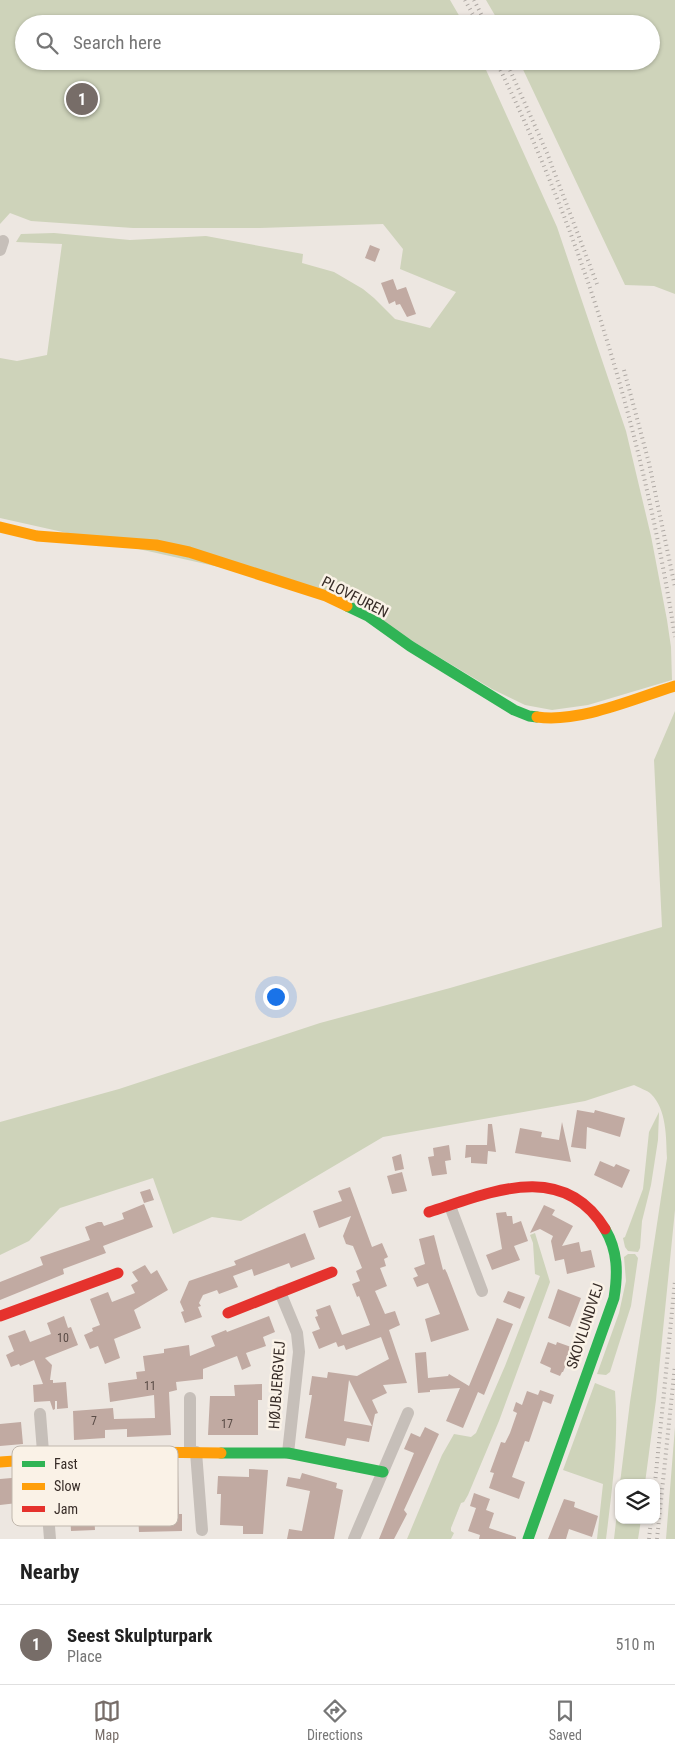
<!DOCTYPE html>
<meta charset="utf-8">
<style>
:root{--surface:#fff;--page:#f2f2f2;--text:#222;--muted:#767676;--line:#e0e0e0;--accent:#776d68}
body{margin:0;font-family:"Roboto Condensed",sans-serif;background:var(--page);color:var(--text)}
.controls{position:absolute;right:15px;bottom:15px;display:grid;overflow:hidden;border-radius:10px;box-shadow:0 1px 4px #0004}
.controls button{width:45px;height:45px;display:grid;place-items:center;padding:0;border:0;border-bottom:1px solid var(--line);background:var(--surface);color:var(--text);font:25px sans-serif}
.you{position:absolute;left:275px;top:996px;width:18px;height:18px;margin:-12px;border:4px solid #fff;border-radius:50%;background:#1a73e8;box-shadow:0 0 0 8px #1a73e833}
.badge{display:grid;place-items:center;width:32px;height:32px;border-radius:50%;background:var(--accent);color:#fff;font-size:16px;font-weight:700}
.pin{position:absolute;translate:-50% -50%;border:2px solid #fff;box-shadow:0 1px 5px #0006}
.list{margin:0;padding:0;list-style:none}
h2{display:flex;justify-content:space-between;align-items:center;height:65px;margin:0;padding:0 20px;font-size:21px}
h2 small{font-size:16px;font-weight:400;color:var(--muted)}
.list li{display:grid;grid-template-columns:32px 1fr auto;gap:15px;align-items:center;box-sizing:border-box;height:80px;padding:0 20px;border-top:1px solid var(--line)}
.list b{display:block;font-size:19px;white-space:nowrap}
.list p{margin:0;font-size:16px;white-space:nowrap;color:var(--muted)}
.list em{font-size:16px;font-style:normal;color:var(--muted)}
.icon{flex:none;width:28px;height:28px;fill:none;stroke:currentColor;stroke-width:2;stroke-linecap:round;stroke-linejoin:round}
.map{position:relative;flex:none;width:675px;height:1539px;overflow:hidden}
.search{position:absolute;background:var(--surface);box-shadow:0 1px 4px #0004;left:15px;right:15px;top:15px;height:55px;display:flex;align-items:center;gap:12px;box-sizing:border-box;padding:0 18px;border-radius:28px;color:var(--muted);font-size:19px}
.sheet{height:145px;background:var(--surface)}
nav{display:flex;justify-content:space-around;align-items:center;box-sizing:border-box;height:70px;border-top:1px solid var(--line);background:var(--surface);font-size:14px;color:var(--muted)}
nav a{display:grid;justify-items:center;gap:2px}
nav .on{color:var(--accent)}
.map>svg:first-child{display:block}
.green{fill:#ced3ba}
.building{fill:#c1aaa2;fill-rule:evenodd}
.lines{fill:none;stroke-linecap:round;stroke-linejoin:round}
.street{stroke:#c6bfb9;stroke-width:12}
.fast{stroke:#30b455;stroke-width:11}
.slow{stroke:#ff9f0a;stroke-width:11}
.jam{stroke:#e5322d;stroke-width:11}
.rail{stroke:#aea8a3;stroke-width:4;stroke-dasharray:1 4;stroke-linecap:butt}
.labels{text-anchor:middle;stroke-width:5;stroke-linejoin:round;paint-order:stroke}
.number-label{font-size:12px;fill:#5a4c46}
.street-label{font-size:15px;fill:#372c27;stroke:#faf2e7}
.key{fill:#faf2e7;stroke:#c0b7ad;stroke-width:1}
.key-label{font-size:14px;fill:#372c27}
</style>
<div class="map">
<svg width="675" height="1539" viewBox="0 0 675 1539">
<rect width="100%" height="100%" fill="#ede7e1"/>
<path class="green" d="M 0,0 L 450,0 L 464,24 L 24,24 L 24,61 L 482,61 L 557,227 L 626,431 L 651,536 L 667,620 L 671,647 L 672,680 L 588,705 L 552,710 L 525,705 L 492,689 L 331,592 L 0,518 L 0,358 L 17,361 L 47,355 L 62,244 L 16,242 L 21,234 L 54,233 L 130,240 L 206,236 L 303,254 L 302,263 L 334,272 L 363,289 L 374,298 L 395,319 L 430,328 L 456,292 L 400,269 L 403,249 L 383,224 L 260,228 L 133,228 L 31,221 L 10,213 L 0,224 Z
M 486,0 L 675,0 L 675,294 L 654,286 L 625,285 L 519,61 L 651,61 L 651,24 L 500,24 Z
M 675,711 L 675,1210 L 656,1400 L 645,1483 L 620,1483 L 630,1402 L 667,1158 C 666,1137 667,1110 651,1094 C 647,1090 639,1088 634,1085 L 585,1101 L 383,1137 L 241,1221 L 212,1217 L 173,1234 L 153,1178 L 60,1208 L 29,1241 L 0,1255 L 0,1122 L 119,1089 L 320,1023 L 450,988 L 662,927 L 654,760 Z
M 659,1112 L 658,1140 L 651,1185 L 642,1221 L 640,1248 L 638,1252 L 628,1251 L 625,1247 L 623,1238 L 625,1237 L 643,1189 L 649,1132 Z
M 535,1233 L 550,1282 L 499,1421 L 468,1495 L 464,1502 L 461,1503 L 451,1528 L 451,1531 L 454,1533 L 451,1539 L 407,1539 L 442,1455 L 454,1434 L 471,1437 L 476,1433 L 505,1366 L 540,1276 L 535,1274 L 533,1243 L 530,1235 Z
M 628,1254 L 635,1254 L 638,1258 L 631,1306 L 610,1372 L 606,1375 L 597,1374 L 619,1313 L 626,1281 L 624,1257 Z
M 595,1383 L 615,1391 C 619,1440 612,1490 606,1539 L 597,1539 L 603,1484 L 563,1470 Z
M 675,1427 L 675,1539 L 666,1539 Z
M 619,1495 L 619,1520 L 641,1520 L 638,1539 L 614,1539 Z"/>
<path class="building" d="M 370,245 L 380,249 L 375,262 L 365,258 Z
M 393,279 L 397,290 L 406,287 L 416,314 L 407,317 L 400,304 L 396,305 L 395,301 L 389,304 L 381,283 Z
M 577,1110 L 594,1113 L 595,1110 L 625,1118 L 620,1137 L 587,1127 L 586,1149 L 571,1147 Z
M 562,1122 L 571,1162 L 515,1153 L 520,1128 L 542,1132 L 541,1137 L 559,1140 Z
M 488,1124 L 492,1124 L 496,1152 L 488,1151 L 487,1164 L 471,1163 L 471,1157 L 465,1158 L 466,1145 L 487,1145 Z
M 449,1145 L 451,1160 L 445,1161 L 447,1174 L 432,1176 L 428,1157 L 434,1156 L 433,1148 Z
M 401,1154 L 404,1169 L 395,1171 L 392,1157 Z
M 600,1161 L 614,1167 L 616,1164 L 630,1170 L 622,1188 L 594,1175 Z
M 402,1172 L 407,1191 L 392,1194 L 387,1176 Z
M 350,1187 L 372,1247 L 382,1243 L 388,1257 L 384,1259 L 386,1266 L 380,1268 L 387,1286 L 375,1291 L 385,1314 L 395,1311 L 400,1325 L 389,1330 L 407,1383 L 383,1385 L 387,1393 L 372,1400 L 378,1413 L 375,1414 L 369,1442 L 347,1438 L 345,1446 L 305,1438 L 312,1395 L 309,1395 L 312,1376 L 327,1378 L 328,1372 L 357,1376 L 389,1359 L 381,1337 L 346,1350 L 344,1345 L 338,1347 L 336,1342 L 319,1349 L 312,1332 L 320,1329 L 315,1317 L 318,1316 L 316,1310 L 330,1305 L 342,1335 L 370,1325 L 359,1296 L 357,1297 L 352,1284 L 360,1281 L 356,1271 L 362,1268 L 353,1246 L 346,1244 L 343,1236 L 351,1216 L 319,1228 L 313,1211 L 342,1201 L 338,1191 ZM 349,1380 L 372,1426 L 344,1421 Z
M 150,1189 L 154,1200 L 144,1203 L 140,1192 Z
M 144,1204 L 153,1227 L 103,1246 L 106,1253 L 63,1269 L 64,1274 L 0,1300 L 0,1282 L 43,1265 L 40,1257 L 90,1240 L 85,1227 L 98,1222 L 102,1222 L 104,1226 L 124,1219 L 122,1213 Z
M 544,1205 L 555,1210 L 552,1215 L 573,1226 L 562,1246 L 579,1242 L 581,1252 L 591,1250 L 595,1267 L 567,1274 L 564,1259 L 555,1261 L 551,1241 L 553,1236 L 540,1229 L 530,1233 Z
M 506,1212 L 507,1216 L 512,1216 L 513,1224 L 521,1221 L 528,1241 L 514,1246 L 520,1260 L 492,1270 L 486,1255 L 502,1249 L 496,1213 Z
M 305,1233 L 315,1259 L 291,1268 L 289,1263 L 284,1265 L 254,1276 L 252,1269 L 233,1276 L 238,1287 L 219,1294 L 217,1290 L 203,1295 L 199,1303 L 201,1306 L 198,1307 L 202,1317 L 185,1323 L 181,1312 L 184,1311 L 180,1302 L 189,1281 L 236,1265 L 234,1261 Z
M 434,1235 L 443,1270 L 445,1269 L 447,1273 L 469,1330 L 431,1342 L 425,1319 L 440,1314 L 428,1283 L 417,1287 L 413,1278 L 418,1276 L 414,1268 L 425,1264 L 419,1239 Z
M 145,1265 L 151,1274 L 157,1270 L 168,1290 L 134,1310 L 141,1328 L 114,1339 L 120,1358 L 105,1364 L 98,1346 L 90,1349 L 84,1335 L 93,1331 L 92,1328 L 100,1325 L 90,1299 L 108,1292 L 112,1302 L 135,1293 L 131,1285 L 138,1281 L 132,1272 Z
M 558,1289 L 581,1298 L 570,1327 L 548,1318 Z
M 508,1291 L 525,1297 L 520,1309 L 503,1302 Z
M 64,1316 L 68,1328 L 71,1327 L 78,1345 L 45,1358 L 52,1365 L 50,1380 L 53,1380 L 53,1383 L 66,1382 L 68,1408 L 57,1409 L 57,1401 L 55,1401 L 55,1409 L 53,1410 L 50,1401 L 34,1402 L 33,1385 L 43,1384 L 34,1360 L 20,1366 L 19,1364 L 11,1367 L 6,1355 L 14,1351 L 8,1336 L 25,1330 L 30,1342 L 51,1334 L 47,1323 Z
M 269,1316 L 275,1332 L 263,1337 L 266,1346 L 246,1353 L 251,1366 L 242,1370 L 237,1356 L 203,1369 L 203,1379 L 176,1382 L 177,1390 L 169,1392 L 171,1435 L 127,1437 L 127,1429 L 105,1430 L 105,1438 L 74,1440 L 73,1411 L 113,1408 L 114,1419 L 155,1418 L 154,1395 L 110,1402 L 108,1383 L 137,1379 L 136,1372 L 145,1371 L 143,1356 L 164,1353 L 164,1349 L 189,1345 L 190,1356 L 215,1346 L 211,1336 L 226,1330 L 227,1332 Z
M 497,1318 L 513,1324 L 484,1395 L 478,1392 L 463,1428 L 446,1421 L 460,1388 L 430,1390 L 430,1392 L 418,1393 L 415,1353 L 426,1352 L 428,1378 L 448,1376 L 449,1374 L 469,1386 Z
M 548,1342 L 556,1345 L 557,1342 L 571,1347 L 568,1355 L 570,1355 L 563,1372 L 562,1372 L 560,1376 L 550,1372 L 551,1368 L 540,1363 Z
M 262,1384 L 262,1400 L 258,1400 L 258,1435 L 208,1435 L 210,1396 L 235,1396 L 234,1385 Z
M 540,1390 L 554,1395 L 551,1404 L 543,1401 L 529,1442 L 525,1441 L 512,1477 L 525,1482 L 519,1499 L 489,1488 L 494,1473 L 490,1472 L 501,1442 L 505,1443 L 510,1433 L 517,1413 L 513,1411 L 516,1402 L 522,1405 L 527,1391 L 538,1395 Z
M 21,1422 L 23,1444 L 0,1446 L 0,1424 Z
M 425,1427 L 439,1434 L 404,1510 L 407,1514 L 394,1539 L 379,1539 L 414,1453 L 404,1449 L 411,1433 L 420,1437 Z
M 249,1469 L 268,1470 L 263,1534 L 243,1534 L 243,1526 L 220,1525 L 221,1494 L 217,1494 L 218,1476 L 249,1477 Z
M 178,1470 L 179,1514 L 182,1514 L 182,1531 L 139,1532 L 138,1514 L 148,1514 L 148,1508 L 163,1508 L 162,1488 L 145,1489 L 145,1471 Z
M 91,1472 L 92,1476 L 118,1474 L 119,1492 L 93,1494 L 95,1530 L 71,1531 L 70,1513 L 72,1513 L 70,1477 L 74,1477 L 74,1473 Z
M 302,1473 L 337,1483 L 336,1488 L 343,1490 L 334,1539 L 287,1539 L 289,1529 L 302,1531 L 310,1491 L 286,1486 L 288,1477 L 300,1479 Z
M 23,1477 L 26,1502 L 0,1505 L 0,1479 Z
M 474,1493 L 490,1499 L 486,1510 L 494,1513 L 489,1528 L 516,1537 L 516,1539 L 479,1539 L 480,1535 L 468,1531 L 476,1508 L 470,1506 Z
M 564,1499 L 575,1502 L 574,1507 L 598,1516 L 592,1537 L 569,1529 L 566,1539 L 548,1539 Z"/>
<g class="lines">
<path class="street" d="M 0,250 L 3,241
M 450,1206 L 482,1291
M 280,1292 L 297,1333 L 299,1352 L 288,1453
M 40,1414 L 50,1539
M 190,1452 L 190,1398
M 196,1452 L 202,1530
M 354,1539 L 408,1413"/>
<path class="fast" d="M 347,606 L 368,616 L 410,646 L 514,710 L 529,716 L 537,717
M 221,1453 L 288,1453 L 383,1472
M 528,1539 L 614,1298 C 618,1273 618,1251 605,1229"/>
<path class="slow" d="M 0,527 L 37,536 L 156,545 L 189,552 L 326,596 L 347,606
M 537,717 C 580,723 633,699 675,686
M 0,1462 L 142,1452 L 221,1453"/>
<path class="jam" d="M 429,1212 C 489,1193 562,1159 605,1229
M 228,1313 L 332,1272
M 0,1316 L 118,1273"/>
<path class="rail" d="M 465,0 L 478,24
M 474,0 L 486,24
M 496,61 C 586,243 644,438 675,637
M 506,61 L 547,153 L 597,284
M 624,370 L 649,463 L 675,587
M 655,1483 L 675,1281
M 649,1539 L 651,1520
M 657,1539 L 675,1365"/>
</g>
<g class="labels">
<g class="number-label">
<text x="63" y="1342">10</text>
<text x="150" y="1390">11</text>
<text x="94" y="1425">7</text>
<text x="227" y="1428">17</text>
</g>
<g class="street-label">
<text transform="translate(355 597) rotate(27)" y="5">PLOVFUREN</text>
<text transform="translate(585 1326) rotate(-72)" y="5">SKOVLUNDVEJ</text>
<text transform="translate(277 1385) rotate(-86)" y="5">HØJBJERGVEJ</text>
</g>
</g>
<rect x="12" y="1446" width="166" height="80" rx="8" class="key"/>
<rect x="22" y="1461" width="23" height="6" fill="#30b455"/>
<rect x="22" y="1483" width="23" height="7" fill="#ff9f0a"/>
<rect x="22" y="1506" width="23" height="6" fill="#e5322d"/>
<g class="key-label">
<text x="54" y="1469">Fast</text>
<text x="54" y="1491">Slow</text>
<text x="54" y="1514">Jam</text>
</g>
</svg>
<div class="controls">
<button><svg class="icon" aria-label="layers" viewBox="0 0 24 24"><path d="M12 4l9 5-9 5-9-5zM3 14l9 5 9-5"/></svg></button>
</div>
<div class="you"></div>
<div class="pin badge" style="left:82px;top:99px">1</div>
<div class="search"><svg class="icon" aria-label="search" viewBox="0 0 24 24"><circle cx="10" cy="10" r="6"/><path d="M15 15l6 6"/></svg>Search here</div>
</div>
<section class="sheet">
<h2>Nearby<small></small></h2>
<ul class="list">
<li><span class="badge">1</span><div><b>Seest Skulpturpark</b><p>Place</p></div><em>510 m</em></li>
</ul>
</section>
<nav>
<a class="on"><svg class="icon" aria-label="map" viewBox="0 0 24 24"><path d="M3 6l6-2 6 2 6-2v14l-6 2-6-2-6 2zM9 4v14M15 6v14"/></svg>Map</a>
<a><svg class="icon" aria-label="directions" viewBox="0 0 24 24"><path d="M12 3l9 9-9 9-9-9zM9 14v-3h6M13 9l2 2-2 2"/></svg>Directions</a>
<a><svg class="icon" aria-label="saved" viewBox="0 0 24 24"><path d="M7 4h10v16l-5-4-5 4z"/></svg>Saved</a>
</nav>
